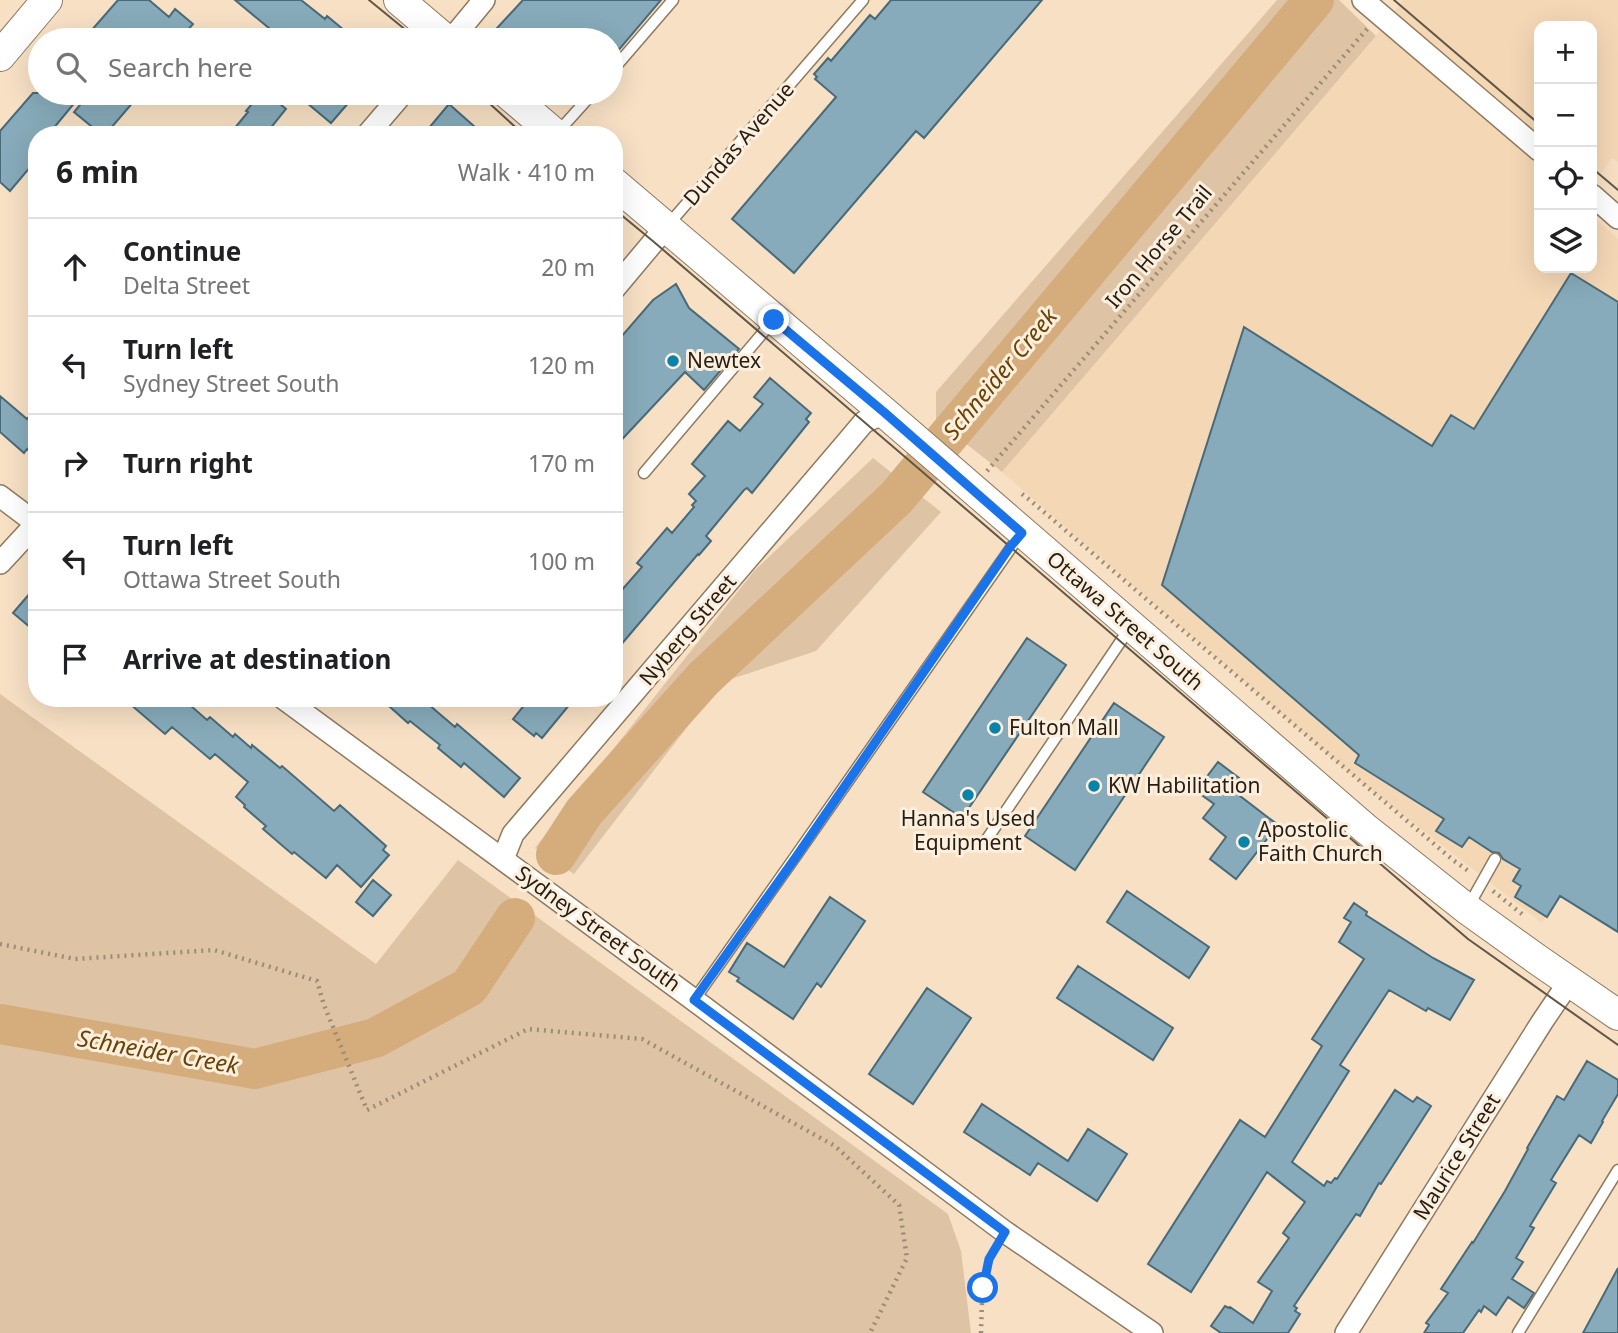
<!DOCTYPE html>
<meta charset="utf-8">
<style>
:root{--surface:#fff;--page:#f6f6f6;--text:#202124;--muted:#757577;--line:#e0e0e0}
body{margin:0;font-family:"Noto Sans",sans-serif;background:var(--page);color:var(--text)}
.controls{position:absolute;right:21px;top:21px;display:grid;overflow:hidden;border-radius:14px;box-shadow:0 7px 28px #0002}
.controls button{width:63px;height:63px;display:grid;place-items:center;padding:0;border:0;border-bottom:2px solid var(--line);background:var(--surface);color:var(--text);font:35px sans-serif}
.stop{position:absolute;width:21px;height:21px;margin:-16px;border:5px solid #1a73e8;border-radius:50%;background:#fff}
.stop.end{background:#1a73e8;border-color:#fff;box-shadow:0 2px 7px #0008}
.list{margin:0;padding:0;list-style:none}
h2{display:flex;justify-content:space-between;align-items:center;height:91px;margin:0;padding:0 28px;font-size:30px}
h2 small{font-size:23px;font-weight:400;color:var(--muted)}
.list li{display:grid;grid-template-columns:46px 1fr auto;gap:21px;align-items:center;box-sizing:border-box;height:98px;padding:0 28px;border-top:2px solid var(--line)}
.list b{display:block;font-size:26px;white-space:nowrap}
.list p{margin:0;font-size:23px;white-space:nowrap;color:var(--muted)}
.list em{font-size:23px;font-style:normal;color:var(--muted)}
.icon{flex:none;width:38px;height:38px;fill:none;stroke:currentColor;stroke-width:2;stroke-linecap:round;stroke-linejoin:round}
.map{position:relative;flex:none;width:1618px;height:1333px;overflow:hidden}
.search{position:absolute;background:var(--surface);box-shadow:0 7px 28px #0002;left:28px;top:28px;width:595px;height:77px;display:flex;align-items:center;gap:18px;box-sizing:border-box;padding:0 24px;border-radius:38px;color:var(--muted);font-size:26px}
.panel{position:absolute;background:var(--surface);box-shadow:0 7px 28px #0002;left:28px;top:126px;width:595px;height:581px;border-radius:28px}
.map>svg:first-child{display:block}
.built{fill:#f4d7b5}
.green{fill:#dec4a5}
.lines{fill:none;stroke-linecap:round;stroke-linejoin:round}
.river{stroke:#d5ad7d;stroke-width:40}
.building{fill:#87abba;stroke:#496a79;stroke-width:2}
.service-casing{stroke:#8f7a60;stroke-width:13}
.minor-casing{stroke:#8f7a60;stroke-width:24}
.secondary-casing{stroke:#8f7a60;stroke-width:32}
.path{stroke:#9c8c77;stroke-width:4.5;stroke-dasharray:2 5;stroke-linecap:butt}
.service{stroke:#fff;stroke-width:10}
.minor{stroke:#fff;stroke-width:21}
.secondary{stroke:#fff;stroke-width:30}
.tram{stroke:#625646;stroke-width:2}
.route{stroke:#1a73e8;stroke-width:9}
.poi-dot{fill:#0984a8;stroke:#fdefde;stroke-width:2.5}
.labels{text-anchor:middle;stroke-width:6;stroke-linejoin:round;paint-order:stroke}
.street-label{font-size:21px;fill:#261e14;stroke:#fdefde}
.poi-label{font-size:21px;fill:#261e14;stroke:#fdefde;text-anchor:start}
.water-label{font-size:23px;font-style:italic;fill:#694304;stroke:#fdefde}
</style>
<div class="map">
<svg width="1618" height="1333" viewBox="0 0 1618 1333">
<rect width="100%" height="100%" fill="#f7e0c4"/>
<path class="built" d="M 1403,0 L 1618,0 L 1618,162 L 1612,158 L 1592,185 L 1592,26 L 1539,26 L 1539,268 L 1592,268 L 1592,215 L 1618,239 L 1618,797 L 1542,923 L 1348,772 L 1002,472 L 1376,36 Z"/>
<path class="green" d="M 1277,0 L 1339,0 L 1376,36 L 1002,472 L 936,420 L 936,392 Z
M 873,458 L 941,512 L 816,651 L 722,682 L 574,874 L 535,848 L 754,571 Z
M 0,694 L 376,964 L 458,860 L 948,1214 L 961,1251 L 971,1333 L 0,1333 Z"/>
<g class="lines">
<path class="river" d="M 556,855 L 584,812 L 703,679 L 896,498 L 1314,0
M 0,1024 L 255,1069 L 375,1038 L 469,987 L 515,918"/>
</g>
<path class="building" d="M 118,0 L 149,0 L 169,17 L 175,9 L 193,24 L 179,40 L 83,40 Z
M 235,0 L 301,0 L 325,19 L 327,16 L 356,40 L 261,40 L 270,29 Z
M 523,0 L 661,0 L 611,59 L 611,40 L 486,40 Z
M 891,0 L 1042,0 L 924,138 L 916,131 L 794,273 L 732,219 L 836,97 L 815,79 L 817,77 L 814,74 L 828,58 L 831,61 L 870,15 L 875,19 Z
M 33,93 L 67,93 L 76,101 L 48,135 L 37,135 L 37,159 L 10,191 L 0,182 L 0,131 Z
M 90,93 L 141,93 L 105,135 L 102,135 L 74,112 Z
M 261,93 L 267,93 L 286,109 L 265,135 L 229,135 L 248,112 L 246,111 Z
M 295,93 L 357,93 L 331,123 Z
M 449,104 L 484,135 L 423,135 Z
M 1571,273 L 1618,302 L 1618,932 L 1560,896 L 1547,917 L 1515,897 L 1521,886 L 1513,881 L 1520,869 L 1503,859 L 1499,853 L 1492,852 L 1469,837 L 1462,847 L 1436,831 L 1444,819 L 1355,763 L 1359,755 L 1162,585 L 1244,327 L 1432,446 L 1451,415 L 1474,429 Z
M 676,284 L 689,308 L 739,349 L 704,390 L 685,372 L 614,448 L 614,345 L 653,300 Z
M 770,378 L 811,413 L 806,419 L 809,422 L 752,493 L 747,488 L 744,490 L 706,536 L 711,541 L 699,555 L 698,554 L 614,653 L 614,599 L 642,567 L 637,563 L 667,528 L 672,533 L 694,507 L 692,505 L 696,501 L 689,494 L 705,476 L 692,464 L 728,421 L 740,431 L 763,404 L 754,397 Z
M 0,396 L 27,419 L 37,408 L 37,458 L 27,449 L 24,453 L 0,432 Z
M 37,585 L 37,633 L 13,613 Z
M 1027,638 L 1066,665 L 962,818 L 923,792 Z
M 123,698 L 182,698 L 207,720 L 210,717 L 233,737 L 235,734 L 251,748 L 252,745 L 280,768 L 282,766 L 334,811 L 340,805 L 386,846 L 383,850 L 389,855 L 361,887 L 337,865 L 326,878 L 294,852 L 292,854 L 263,829 L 266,826 L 244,807 L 245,805 L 236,797 L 248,782 L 215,754 L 210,759 L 172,727 L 165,734 Z
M 380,698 L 421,698 L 455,727 L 457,724 L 520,778 L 504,797 L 464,763 L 461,767 L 438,748 L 440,745 L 410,721 L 408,723 Z
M 530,698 L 575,698 L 542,738 L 536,733 L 534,736 L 513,719 Z
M 1114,703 L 1164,737 L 1075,870 L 1025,836 Z
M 1218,762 L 1239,778 L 1231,789 L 1278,825 L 1236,879 L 1210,859 L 1226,837 L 1203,818 L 1214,804 L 1196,791 Z
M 373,880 L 391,895 L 373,916 L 356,902 Z
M 1127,891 L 1209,947 L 1189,978 L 1107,922 Z
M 830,897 L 865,921 L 821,987 L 817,983 L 793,1019 L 737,981 L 739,978 L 729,972 L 747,943 L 784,967 Z
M 1354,903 L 1367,912 L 1366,915 L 1433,958 L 1474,980 L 1450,1020 L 1428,1008 L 1426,1011 L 1389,990 L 1340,1065 L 1349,1071 L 1292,1162 L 1324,1186 L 1327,1181 L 1331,1183 L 1335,1178 L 1337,1179 L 1395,1090 L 1413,1102 L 1417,1097 L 1431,1106 L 1381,1184 L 1379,1183 L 1360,1216 L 1356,1214 L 1294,1306 L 1297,1308 L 1295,1311 L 1300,1314 L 1288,1333 L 1221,1333 L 1211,1326 L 1225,1306 L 1229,1308 L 1230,1307 L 1253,1323 L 1272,1291 L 1258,1282 L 1289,1238 L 1283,1233 L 1305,1202 L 1267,1172 L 1191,1292 L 1148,1264 L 1240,1120 L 1265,1137 L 1322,1046 L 1312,1039 L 1364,959 L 1339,942 L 1351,922 L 1344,918 Z
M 1078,966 L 1173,1028 L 1153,1060 L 1057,998 Z
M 927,988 L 971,1018 L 913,1104 L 869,1074 Z
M 1587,1061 L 1618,1080 L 1618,1094 L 1602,1121 L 1603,1122 L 1591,1143 L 1579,1135 L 1551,1180 L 1556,1183 L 1530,1226 L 1534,1228 L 1516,1258 L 1523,1262 L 1512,1279 L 1534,1293 L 1524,1308 L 1508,1297 L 1496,1315 L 1484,1306 L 1481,1312 L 1479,1310 L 1463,1333 L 1424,1333 L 1429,1325 L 1426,1323 L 1448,1293 L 1441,1289 L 1472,1242 L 1473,1243 L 1505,1191 L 1528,1149 L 1527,1148 L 1557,1096 L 1564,1100 Z
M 982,1104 L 1068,1161 L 1088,1129 L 1127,1154 L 1097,1201 L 1038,1163 L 1030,1175 L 964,1132 Z
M 1618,1268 L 1618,1333 L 1583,1333 Z"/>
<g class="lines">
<g class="service-casing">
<path id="service" d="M 611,72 L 673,0
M 557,133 L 593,93
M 668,225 L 863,0
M 644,473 L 772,322
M 985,842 L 1129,629
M 1468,907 L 1495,859
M 694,1000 L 795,857 L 1020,535
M 1518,1333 L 1618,1170"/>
</g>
<g class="minor-casing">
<path id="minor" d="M 1363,0 L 1539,150
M 451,40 L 484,0
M 367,135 L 403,93
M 1592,195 L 1618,218
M 614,289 L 666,227
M 0,496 L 37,524
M 0,563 L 37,523
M 283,698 L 694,1000 L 1005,1232 L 1152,1333
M 503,859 L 513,834 L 848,441 L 864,422 L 885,413
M 1346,1333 L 1542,1022 L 1569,982"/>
</g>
<g class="secondary-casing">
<path id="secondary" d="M 399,0 L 446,40
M 0,56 L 47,0
M 507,93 L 556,135
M 614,183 L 885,413 L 1366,829 L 1467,909 L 1538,960 L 1618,1015"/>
</g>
<path class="path" d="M 987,471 L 1367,29
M 1022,494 L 1031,501 L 1453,860 L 1470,872
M 1493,891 L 1522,914
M 0,944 L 75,959 L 214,950 L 317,981 L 324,1005 L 367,1110 L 528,1029 L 642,1039 L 835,1146 L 899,1205 L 907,1258 L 870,1333
M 981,1333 C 982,1305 981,1273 995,1249"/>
<use href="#service" class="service"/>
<use href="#minor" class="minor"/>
<use href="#secondary" class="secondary"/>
<path class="tram" d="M 369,0 L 418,40
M 1394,0 L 1539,124
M 478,93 L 524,135
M 1592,168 L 1618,190
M 614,209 L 654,242 L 1468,939 L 1618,1045"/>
</g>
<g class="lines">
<path class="route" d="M 774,320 L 885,413 L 1022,533 L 1010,547 L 796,857 L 694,1000 L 1005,1232 L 989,1259 L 983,1288"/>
</g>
<g class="poi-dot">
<circle cx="673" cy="361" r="7"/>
<circle cx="995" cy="728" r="7"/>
<circle cx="1094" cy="786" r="7"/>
<circle cx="968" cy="795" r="7"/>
<circle cx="1244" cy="842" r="7"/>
</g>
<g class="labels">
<g class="street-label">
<text transform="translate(739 144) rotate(-49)" y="7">Dundas Avenue</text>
<text transform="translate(1159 247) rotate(-50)" y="7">Iron Horse Trail</text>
<text transform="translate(1125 621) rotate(41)" y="7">Ottawa Street South</text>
<text transform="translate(688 630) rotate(-50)" y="7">Nyberg Street</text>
<text transform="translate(598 929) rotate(36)" y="7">Sydney Street South</text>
<text transform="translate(1457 1157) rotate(-58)" y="7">Maurice Street</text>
</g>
<g class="poi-label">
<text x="687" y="368">Newtex</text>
<text x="1009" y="735">Fulton Mall</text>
<text x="1108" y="793">KW Habilitation</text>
<text x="968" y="826" text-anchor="middle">Hanna's Used<tspan x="968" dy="24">Equipment</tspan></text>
<text x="1258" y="837">Apostolic<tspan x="1258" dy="24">Faith Church</tspan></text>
</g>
<g class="water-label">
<text transform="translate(1000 374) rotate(-50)" y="8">Schneider Creek</text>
<text transform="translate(158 1052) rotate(10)" y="8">Schneider Creek</text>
</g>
</g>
</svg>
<div class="controls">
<button>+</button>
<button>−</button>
<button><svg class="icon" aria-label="locate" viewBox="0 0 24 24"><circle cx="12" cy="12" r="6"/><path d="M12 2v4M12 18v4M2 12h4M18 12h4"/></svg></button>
<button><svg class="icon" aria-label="layers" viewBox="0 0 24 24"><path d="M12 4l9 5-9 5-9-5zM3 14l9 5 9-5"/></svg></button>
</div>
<div class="stop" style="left:983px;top:1288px"></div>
<div class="stop end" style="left:774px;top:320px"></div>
<div class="search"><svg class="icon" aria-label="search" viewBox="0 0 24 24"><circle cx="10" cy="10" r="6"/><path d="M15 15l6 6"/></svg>Search here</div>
<section class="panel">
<h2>6 min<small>Walk · 410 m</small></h2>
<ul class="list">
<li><svg class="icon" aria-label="ahead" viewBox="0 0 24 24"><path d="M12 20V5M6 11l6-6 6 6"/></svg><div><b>Continue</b><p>Delta Street</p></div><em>20 m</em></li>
<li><svg class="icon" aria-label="left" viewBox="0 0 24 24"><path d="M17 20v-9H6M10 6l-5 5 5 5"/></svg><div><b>Turn left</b><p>Sydney Street South</p></div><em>120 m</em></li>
<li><svg class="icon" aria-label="right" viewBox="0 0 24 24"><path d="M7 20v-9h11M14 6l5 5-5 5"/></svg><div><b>Turn right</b></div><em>170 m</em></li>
<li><svg class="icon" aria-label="left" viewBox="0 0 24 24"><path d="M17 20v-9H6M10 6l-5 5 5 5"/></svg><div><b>Turn left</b><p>Ottawa Street South</p></div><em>100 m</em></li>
<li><svg class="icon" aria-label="arrive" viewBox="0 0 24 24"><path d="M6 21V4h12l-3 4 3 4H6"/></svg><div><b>Arrive at destination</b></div></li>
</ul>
</section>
</div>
